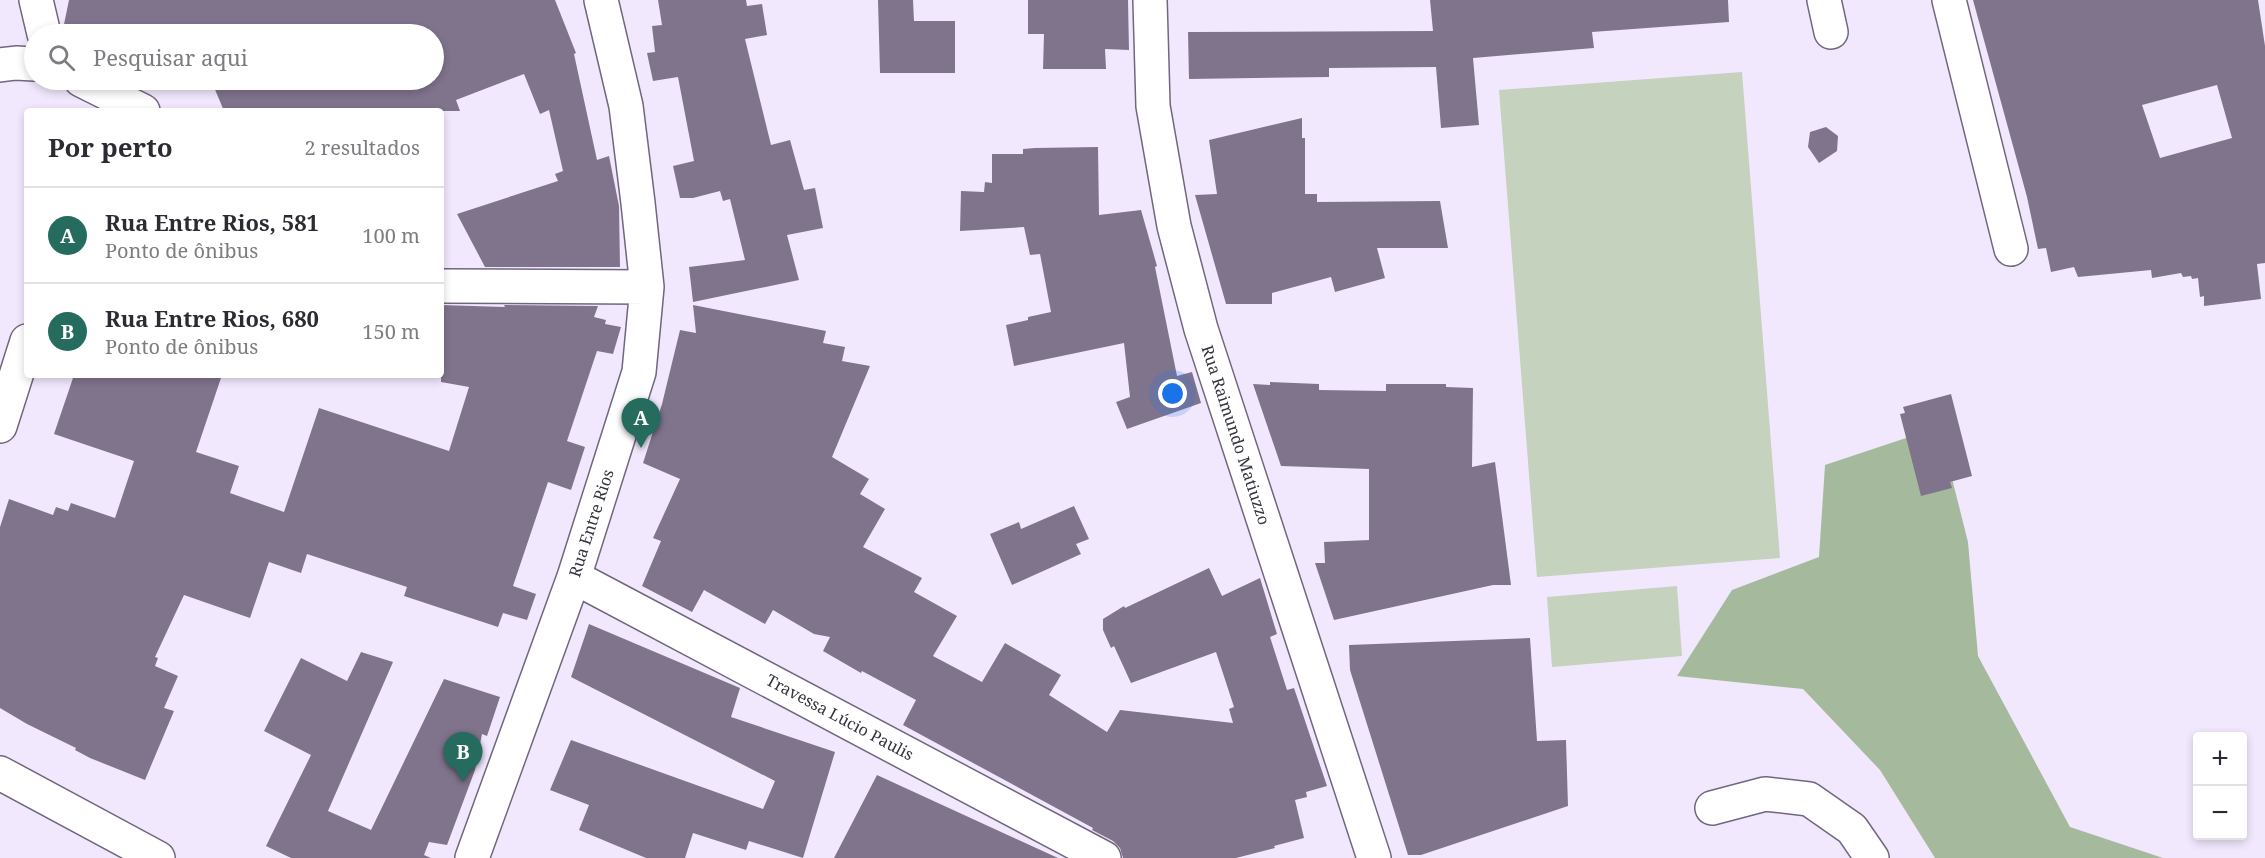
<!DOCTYPE html>
<html lang="pt">
<meta charset="utf-8">
<style>
:root{--surface:#fff;--page:#f7f7f7;--text:#2b2b33;--muted:#7c7c81;--line:#e1e1e2;--accent:#256b5e}
body{margin:0;font-family:"Noto Serif",serif;background:var(--page);color:var(--text)}
.controls{position:absolute;right:18px;bottom:18px;display:grid;overflow:hidden;border-radius:6px;box-shadow:0 3px 9px #0003}
.controls button{width:54px;height:54px;display:grid;place-items:center;padding:0;border:0;border-bottom:2px solid var(--line);background:var(--surface);color:var(--text);font:30px sans-serif}
.you{position:absolute;left:1173px;top:394px;width:21px;height:21px;margin:-15px;border:4px solid #fff;border-radius:50%;background:#1a73e8;box-shadow:0 0 0 9px #1a73e833}
.badge{display:grid;place-items:center;width:39px;height:39px;border-radius:50%;background:var(--accent);color:#fff;font-size:20px;font-weight:700}
.pin{position:absolute;translate:-50% -50px;filter:drop-shadow(0 2px 3px #0008)}
.pin::after{content:'';position:absolute;top:32px;width:21px;height:18px;background:inherit;clip-path:polygon(0 0,100% 0,50% 100%)}
.list{margin:0;padding:0;list-style:none}
h2{display:flex;justify-content:space-between;align-items:center;height:78px;margin:0;padding:0 24px;font-size:26px}
h2 small{font-size:20px;font-weight:400;color:var(--muted)}
.list li{display:grid;grid-template-columns:39px 1fr auto;gap:18px;align-items:center;box-sizing:border-box;height:96px;padding:0 24px;border-top:2px solid var(--line)}
.list b{display:block;font-size:22px;white-space:nowrap}
.list p{margin:0;font-size:20px;white-space:nowrap;color:var(--muted)}
.list em{font-size:20px;font-style:normal;color:var(--muted)}
.icon{flex:none;width:33px;height:33px;fill:none;stroke:currentColor;stroke-width:2;stroke-linecap:round;stroke-linejoin:round}
.map{position:relative;flex:none;width:2265px;height:858px;overflow:hidden}
.search{position:absolute;background:var(--surface);box-shadow:0 3px 9px #0003;left:24px;top:24px;width:420px;height:66px;display:flex;align-items:center;gap:15px;box-sizing:border-box;padding:0 21px;border-radius:33px;color:var(--muted);font-size:22px}
.panel{position:absolute;background:var(--surface);box-shadow:0 3px 9px #0003;left:24px;top:108px;width:420px;height:270px;border-radius:6px}
.map>svg:first-child{display:block}
.green{fill:#c4d2be}
.forest{fill:#a5ba9c}
.building{fill:#80748d;fill-rule:evenodd}
.lines{fill:none;stroke-linecap:round;stroke-linejoin:round}
.minor-casing{stroke:#71667e;stroke-width:36}
.major-casing{stroke:#71667e;stroke-width:36}
.minor{stroke:#fff;stroke-width:33}
.major{stroke:#fff;stroke-width:33}
.labels{text-anchor:middle;stroke-width:6;stroke-linejoin:round;paint-order:stroke}
.street-label{font-size:16px;fill:#37323d;stroke:#fff}
</style>
<div class="map">
<svg width="2265" height="858" viewBox="0 0 2265 858">
<rect width="100%" height="100%" fill="#f2e8fe"/>
<path class="green" d="M 1742,72 L 1780,558 L 1537,577 L 1499,90 Z
M 1677,586 L 1682,656 L 1552,667 L 1547,597 Z"/>
<path class="forest" d="M 1939,427 L 1968,542 L 1978,656 L 2070,827 L 2163,858 L 1935,858 L 1880,770 L 1803,689 L 1677,676 L 1732,590 L 1819,557 L 1825,465 Z"/>
<path class="building" d="M 69,0 L 555,0 L 576,53 L 574,54 L 597,160 L 609,156 L 619,206 L 620,267 L 485,267 L 457,214 L 558,181 L 555,174 L 563,171 L 549,110 L 540,114 L 524,74 L 456,100 L 460,111 L 224,111 L 211,80 L 434,80 L 434,34 L 62,34 Z
M 658,0 L 746,0 L 747,6 L 762,4 L 767,35 L 745,39 L 771,145 L 790,140 L 804,190 L 815,188 L 823,228 L 787,235 L 799,280 L 693,302 L 689,267 L 745,260 L 730,199 L 723,201 L 720,191 L 693,198 L 680,198 L 673,166 L 694,161 L 678,77 L 653,81 L 647,53 L 655,52 L 652,26 L 662,25 Z
M 878,0 L 913,0 L 914,21 L 955,21 L 955,73 L 880,73 Z
M 1028,0 L 1128,0 L 1129,50 L 1105,49 L 1106,69 L 1043,69 L 1044,34 L 1028,34 Z
M 1430,0 L 1728,0 L 1729,22 L 1592,32 L 1594,48 L 1473,58 L 1479,125 L 1441,128 L 1436,67 L 1329,68 L 1329,77 L 1189,79 L 1188,32 L 1433,31 Z
M 1973,0 L 2258,0 L 2265,46 L 2265,263 L 2257,264 L 2261,299 L 2204,306 L 2204,296 L 2200,297 L 2198,278 L 2192,279 L 2191,276 L 2183,277 L 2181,273 L 2152,278 L 2151,270 L 2078,277 L 2074,267 L 2051,272 L 2046,248 L 2038,249 L 2027,197 ZM 2217,85 L 2232,138 L 2160,158 L 2142,105 Z
M 1302,118 L 1302,138 L 1305,138 L 1305,194 L 1317,194 L 1317,202 L 1440,201 L 1448,248 L 1377,248 L 1385,278 L 1335,292 L 1331,277 L 1272,293 L 1272,304 L 1226,304 L 1195,195 L 1217,194 L 1209,140 Z
M 1826,127 L 1838,136 L 1837,151 L 1819,163 L 1808,147 L 1810,132 Z
M 1098,147 L 1099,215 L 1141,210 L 1157,266 L 1155,267 L 1177,376 L 1192,372 L 1201,403 L 1127,429 L 1116,402 L 1130,397 L 1124,343 L 1014,366 L 1006,325 L 1028,320 L 1028,317 L 1051,312 L 1040,254 L 1030,255 L 1024,227 L 960,231 L 961,191 L 984,192 L 985,182 L 992,183 L 992,154 L 1023,154 L 1023,149 L 1035,148 Z
M 441,305 L 505,307 L 504,305 L 598,306 L 594,317 L 606,320 L 605,324 L 621,327 L 613,354 L 597,351 L 567,441 L 585,447 L 571,490 L 548,482 L 513,586 L 536,594 L 527,620 L 503,613 L 498,627 L 404,596 L 407,587 L 307,554 L 301,573 L 269,562 L 250,618 L 184,595 L 155,657 L 158,658 L 155,666 L 178,676 L 164,708 L 174,711 L 145,780 L 90,758 L 75,750 L 76,748 L 27,724 L 0,708 L 0,527 L 9,499 L 53,515 L 56,507 L 68,511 L 71,503 L 115,518 L 134,461 L 54,434 L 74,375 L 222,375 L 196,452 L 239,466 L 230,493 L 284,512 L 319,408 L 449,451 L 469,387 L 441,382 Z
M 693,305 L 826,331 L 823,343 L 845,347 L 842,361 L 870,366 L 832,457 L 869,479 L 860,494 L 885,509 L 863,547 L 922,578 L 914,592 L 957,616 L 933,656 L 982,682 L 1005,643 L 1061,675 L 1049,695 L 1107,732 L 1120,710 L 1233,723 L 1229,709 L 1234,707 L 1216,652 L 1131,683 L 1114,646 L 1111,648 L 1103,630 L 1103,619 L 1124,606 L 1125,608 L 1209,568 L 1222,596 L 1260,578 L 1277,634 L 1270,637 L 1287,690 L 1294,688 L 1327,786 L 1306,792 L 1307,797 L 1295,800 L 1304,838 L 1274,846 L 1275,848 L 1236,858 L 1123,858 L 1120,848 L 1113,841 L 1092,830 L 1093,828 L 903,725 L 916,700 L 862,671 L 861,673 L 823,651 L 830,637 L 814,634 L 773,610 L 765,624 L 704,590 L 692,612 L 642,586 L 661,541 L 653,538 L 680,479 L 643,463 L 662,404 L 680,330 L 696,333 Z
M 1270,382 L 1319,384 L 1319,390 L 1386,391 L 1386,384 L 1446,384 L 1446,387 L 1473,388 L 1472,467 L 1495,462 L 1511,585 L 1493,585 L 1334,620 L 1315,563 L 1325,563 L 1324,542 L 1369,540 L 1369,469 L 1281,466 L 1253,384 L 1270,385 Z
M 1951,394 L 1972,476 L 1950,482 L 1952,488 L 1921,496 L 1900,414 L 1905,413 L 1903,407 Z
M 1074,506 L 1089,539 L 1076,544 L 1081,554 L 1012,585 L 990,534 L 1019,522 L 1021,529 Z
M 589,624 L 740,688 L 731,717 L 835,752 L 803,858 L 749,841 L 746,850 L 693,833 L 685,858 L 646,858 L 579,830 L 589,805 L 550,790 L 571,740 L 763,809 L 775,781 L 571,677 Z
M 1530,638 L 1537,741 L 1566,740 L 1568,806 L 1421,855 L 1408,855 L 1350,670 L 1349,645 Z
M 361,652 L 393,662 L 328,811 L 371,830 L 444,679 L 500,697 L 487,736 L 482,734 L 475,770 L 447,845 L 429,842 L 424,855 L 431,858 L 291,858 L 266,846 L 311,755 L 264,731 L 301,658 L 347,681 Z
M 877,775 L 1058,858 L 834,858 Z"/>
<g class="lines">
<g class="minor-casing">
<path id="minor" d="M 36,0 L 44,34
M 1150,0 L 1153,106 L 1174,226 L 1201,329 L 1374,858
M 1824,0 L 1831,32
M 1949,0 L 2011,249
M 0,65 L 16,63 L 34,64
M 81,80 L 143,111
M 441,286 L 647,287
M 0,426 L 27,341
M 574,577 L 1104,858
M 1712,808 L 1765,794 L 1809,799 L 1852,829 L 1872,858
M 472,858 L 574,577 L 639,372 L 647,287 L 638,203 L 626,106 L 601,0"/>
</g>
<g class="major-casing">
<path id="major" d="M 0,773 L 158,858"/>
</g>
<use href="#minor" class="minor"/>
<use href="#major" class="major"/>
</g>
<g class="labels">
<g class="street-label">
<text transform="translate(1236 435) rotate(72)" y="6">Rua Raimundo Matiuzzo</text>
<text transform="translate(591 523) rotate(-72)" y="6">Rua Entre Rios</text>
<text transform="translate(840 717) rotate(28)" y="6">Travessa Lúcio Paulis</text>
</g>
</g>
</svg>
<div class="controls">
<button>+</button>
<button>−</button>
</div>
<div class="you"></div>
<div class="pin badge" style="left:641px;top:448px">A</div>
<div class="pin badge" style="left:463px;top:782px">B</div>
<div class="search"><svg class="icon" aria-label="search" viewBox="0 0 24 24"><circle cx="10" cy="10" r="6"/><path d="M15 15l6 6"/></svg>Pesquisar aqui</div>
<section class="panel">
<h2>Por perto<small>2 resultados</small></h2>
<ul class="list">
<li><span class="badge">A</span><div><b>Rua Entre Rios, 581</b><p>Ponto de ônibus</p></div><em>100 m</em></li>
<li><span class="badge">B</span><div><b>Rua Entre Rios, 680</b><p>Ponto de ônibus</p></div><em>150 m</em></li>
</ul>
</section>
</div>
